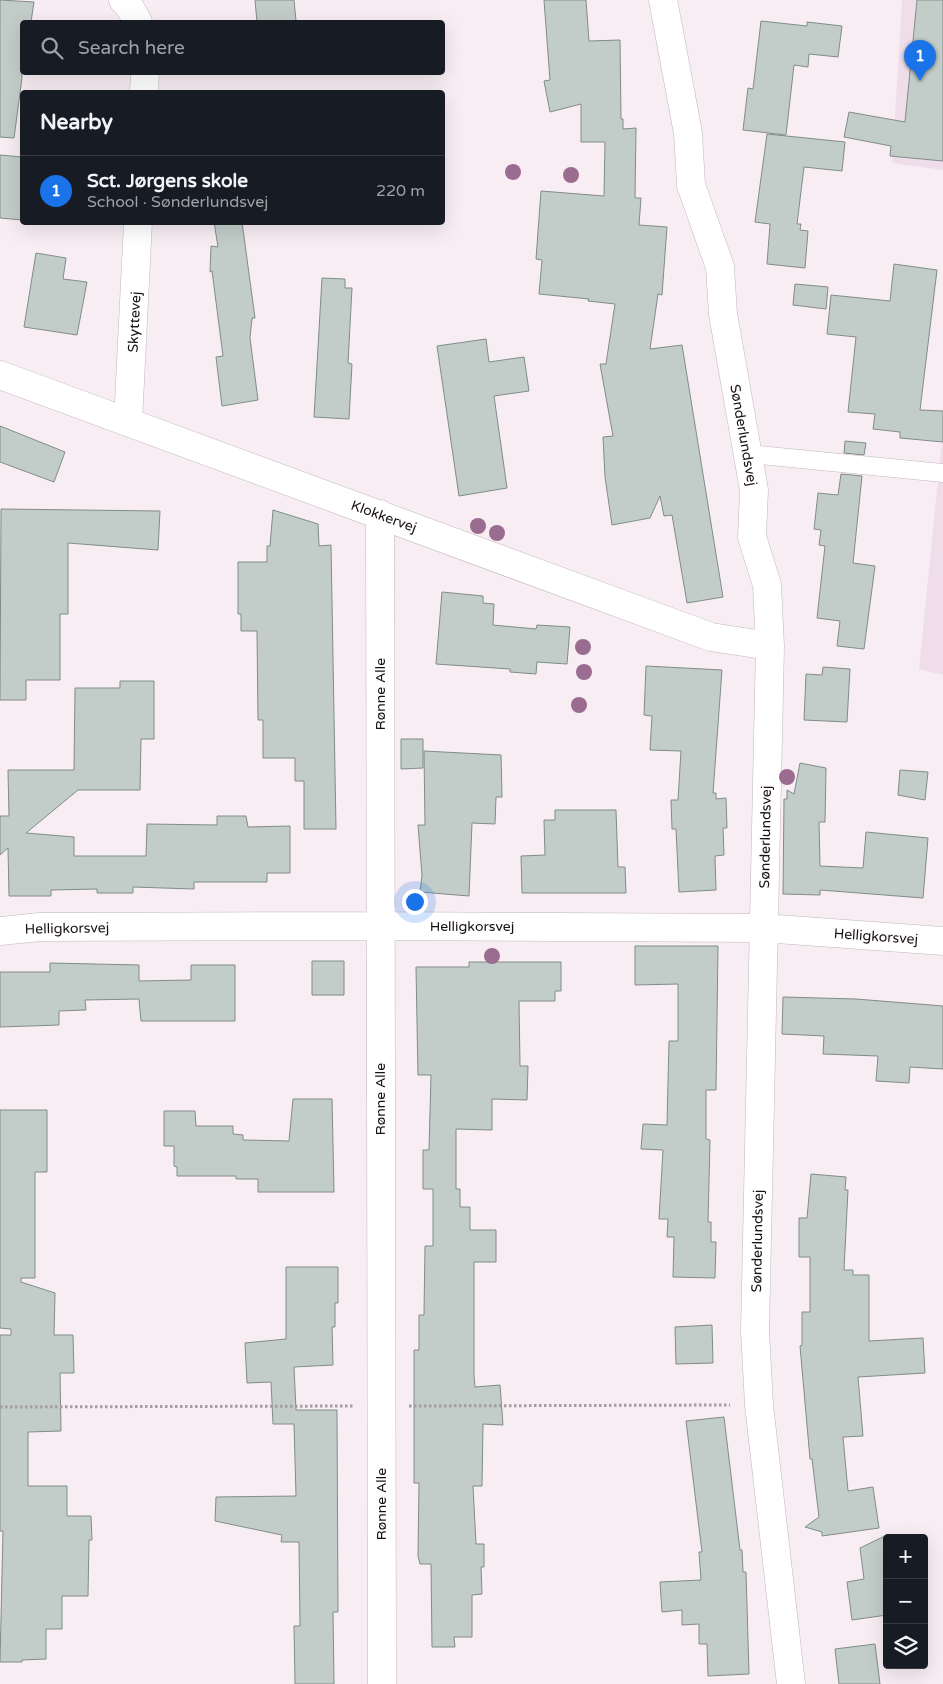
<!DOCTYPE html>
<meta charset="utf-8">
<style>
:root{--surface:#171b24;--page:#20242c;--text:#f1f3f6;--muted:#9ea1a6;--line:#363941;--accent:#1a73e8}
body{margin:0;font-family:"Varela Round",sans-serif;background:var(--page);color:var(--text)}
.controls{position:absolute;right:15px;bottom:15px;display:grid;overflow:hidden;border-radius:5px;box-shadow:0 5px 20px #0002}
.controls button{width:45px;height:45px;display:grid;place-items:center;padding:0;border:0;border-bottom:1px solid var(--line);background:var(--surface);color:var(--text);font:25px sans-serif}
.you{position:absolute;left:414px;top:901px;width:18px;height:18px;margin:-12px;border:4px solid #fff;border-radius:50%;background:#1a73e8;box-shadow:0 0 0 8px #1a73e833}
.badge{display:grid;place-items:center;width:32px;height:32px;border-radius:50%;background:var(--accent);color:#fff;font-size:16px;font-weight:700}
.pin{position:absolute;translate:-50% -41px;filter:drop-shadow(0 1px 2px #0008)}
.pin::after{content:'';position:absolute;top:26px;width:18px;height:15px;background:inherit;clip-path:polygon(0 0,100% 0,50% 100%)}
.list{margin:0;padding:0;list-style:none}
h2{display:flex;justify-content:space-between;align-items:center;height:65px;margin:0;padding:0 20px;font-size:21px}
h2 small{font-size:16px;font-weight:400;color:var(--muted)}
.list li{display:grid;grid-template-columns:32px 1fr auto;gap:15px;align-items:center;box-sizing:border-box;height:70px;padding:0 20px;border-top:1px solid var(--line)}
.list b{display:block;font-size:19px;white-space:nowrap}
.list p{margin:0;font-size:16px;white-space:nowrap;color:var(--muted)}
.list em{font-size:16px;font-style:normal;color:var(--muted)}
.icon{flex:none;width:28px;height:28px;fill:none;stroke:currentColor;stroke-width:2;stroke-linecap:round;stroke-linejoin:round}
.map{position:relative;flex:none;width:943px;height:1684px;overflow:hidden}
.search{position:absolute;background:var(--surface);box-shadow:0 5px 20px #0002;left:20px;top:20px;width:425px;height:55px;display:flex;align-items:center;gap:12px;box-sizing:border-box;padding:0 18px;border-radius:5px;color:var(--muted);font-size:19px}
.panel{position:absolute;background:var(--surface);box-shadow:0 5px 20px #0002;left:20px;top:90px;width:425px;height:135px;border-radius:5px}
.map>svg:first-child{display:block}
.built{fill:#efdee9}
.building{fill:#c2cdc9;stroke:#818c88}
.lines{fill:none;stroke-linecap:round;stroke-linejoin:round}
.lane-casing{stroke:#c0b7bd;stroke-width:19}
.street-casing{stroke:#c0b7bd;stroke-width:29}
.path{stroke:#a49ca1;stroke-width:3;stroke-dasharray:2.5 2.5;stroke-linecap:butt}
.lane{stroke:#fff;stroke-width:18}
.street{stroke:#fff;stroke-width:28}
.tree{fill:#9a6c90}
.labels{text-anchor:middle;stroke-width:4;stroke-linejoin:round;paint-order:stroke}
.street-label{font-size:14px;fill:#161315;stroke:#fffdfe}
</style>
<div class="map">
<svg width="943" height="1684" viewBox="0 0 943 1684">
<rect width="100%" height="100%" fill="#f7edf3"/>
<path class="built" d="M 902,0 L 943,0 L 943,170 L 892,163 Z
M 943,430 L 943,675 L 919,669 Z"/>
<path class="building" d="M 0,0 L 34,2 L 31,22 L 22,22 L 22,78 L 14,138 L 0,137 Z
M 255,0 L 294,0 L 296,21 L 257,22 Z
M 544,0 L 586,0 L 589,41 L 620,40 L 621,119 L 623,119 L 623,129 L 636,128 L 635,198 L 641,198 L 639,225 L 667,227 L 662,295 L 658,294 L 650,349 L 682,345 L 723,597 L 687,603 L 672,515 L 664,516 L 660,496 L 650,518 L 612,525 L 605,477 L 603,437 L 613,436 L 600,364 L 606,364 L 615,304 L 588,301 L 589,299 L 539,294 L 542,260 L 536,259 L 541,191 L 604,196 L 605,142 L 581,142 L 581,104 L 550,112 L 544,81 L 550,80 Z
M 917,0 L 943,0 L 943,161 L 890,156 L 891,146 L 844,137 L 849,112 L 905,122 Z
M 761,21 L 807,26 L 807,22 L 842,26 L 838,57 L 809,54 L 808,67 L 794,65 L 786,135 L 743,130 L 748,88 L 753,89 Z
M 767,134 L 845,142 L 842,171 L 804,167 L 797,224 L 801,224 L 800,230 L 808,231 L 805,268 L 767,264 L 770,224 L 755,222 Z
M 0,155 L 22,157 L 22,220 L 0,218 Z
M 214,222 L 242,222 L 255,318 L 252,318 L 250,338 L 258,400 L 222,406 L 216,357 L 223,356 L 212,271 L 210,272 L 211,246 L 218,247 Z
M 36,253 L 66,258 L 63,279 L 87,282 L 77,335 L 24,327 Z
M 894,264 L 937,270 L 920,410 L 943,411 L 943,442 L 900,438 L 900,432 L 873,429 L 875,414 L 848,412 L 856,337 L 827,334 L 831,295 L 890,301 Z
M 322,278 L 345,279 L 345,288 L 352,288 L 348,363 L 352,364 L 349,419 L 314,417 Z
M 795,284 L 828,287 L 826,309 L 793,305 Z
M 486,339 L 489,362 L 524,357 L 529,391 L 494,396 L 507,488 L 459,496 L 437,346 Z
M 0,426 L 65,452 L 54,482 L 0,462 Z
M 845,441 L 866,443 L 864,455 L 844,453 Z
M 841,474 L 862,476 L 853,563 L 875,566 L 864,649 L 837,646 L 840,621 L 817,618 L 825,546 L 819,545 L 821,530 L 814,529 L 818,493 L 838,495 Z
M 1,509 L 160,511 L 158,550 L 68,543 L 68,614 L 60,614 L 60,680 L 26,680 L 26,700 L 0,700 Z
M 273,510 L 318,524 L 319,546 L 331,545 L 336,829 L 304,829 L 304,781 L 295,781 L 295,758 L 263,758 L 263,720 L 258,720 L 257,631 L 241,631 L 241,614 L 238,614 L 238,562 L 267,562 L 267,546 L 270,546 Z
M 442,592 L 483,596 L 483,603 L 494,604 L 493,625 L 536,629 L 537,625 L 570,627 L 567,664 L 537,662 L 536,674 L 510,672 L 510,669 L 436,664 Z
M 646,666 L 722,670 L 713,793 L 716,793 L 716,799 L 726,798 L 727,828 L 723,828 L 724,855 L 715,856 L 716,890 L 679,892 L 676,829 L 672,829 L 671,800 L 678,800 L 681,751 L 650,750 L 652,716 L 644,715 Z
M 823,667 L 850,669 L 847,722 L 804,720 L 806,674 L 822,675 Z
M 120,681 L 154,681 L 154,739 L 141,739 L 140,790 L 78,790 L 26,833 L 74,837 L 74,856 L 146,856 L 147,824 L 217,825 L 217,816 L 246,816 L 248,827 L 290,826 L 290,873 L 267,873 L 267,882 L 194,882 L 194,889 L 133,887 L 133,893 L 97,893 L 97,889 L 51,890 L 51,896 L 9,896 L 8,848 L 0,855 L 0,816 L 9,816 L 8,770 L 74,770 L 75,688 L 120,688 Z
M 401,739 L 423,739 L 423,768 L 401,769 Z
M 424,751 L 501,755 L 502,797 L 496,797 L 495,824 L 472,823 L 469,896 L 420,892 L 422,875 L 418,825 L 425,825 Z
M 800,763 L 826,768 L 825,822 L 819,822 L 820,866 L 863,868 L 866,832 L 928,838 L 923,898 L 820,890 L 820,895 L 783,894 L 784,799 L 787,799 L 787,790 L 794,794 Z
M 900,770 L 928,772 L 925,800 L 898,795 Z
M 555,810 L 616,810 L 618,867 L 625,867 L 626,893 L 522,893 L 521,856 L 545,855 L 544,820 L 555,820 Z
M 635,946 L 718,946 L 716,1090 L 706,1090 L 706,1139 L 710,1140 L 708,1222 L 711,1222 L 711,1242 L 716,1242 L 715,1278 L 673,1277 L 674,1237 L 667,1237 L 668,1219 L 659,1219 L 663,1150 L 641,1149 L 643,1124 L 667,1125 L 669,1041 L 678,1041 L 678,984 L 635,985 Z
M 312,961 L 344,961 L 344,995 L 312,995 Z
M 469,962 L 561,962 L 561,991 L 555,991 L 555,1001 L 519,1001 L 520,1066 L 528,1066 L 527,1100 L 492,1099 L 492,1130 L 456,1129 L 456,1189 L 460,1189 L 460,1207 L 470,1207 L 470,1230 L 496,1230 L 496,1262 L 474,1262 L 474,1375 L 475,1387 L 500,1385 L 503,1425 L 483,1424 L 482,1486 L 473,1486 L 476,1544 L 484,1544 L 484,1567 L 481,1567 L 482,1594 L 472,1595 L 472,1637 L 454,1637 L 455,1647 L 432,1647 L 431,1564 L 420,1564 L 418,1556 L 419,1483 L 414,1483 L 414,1350 L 419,1350 L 419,1315 L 424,1315 L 425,1246 L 433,1246 L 433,1189 L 423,1189 L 423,1150 L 429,1150 L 431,1075 L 418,1075 L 416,967 L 469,967 Z
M 50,963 L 139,965 L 139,981 L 191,980 L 191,965 L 235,965 L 235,1021 L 141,1021 L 139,999 L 85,1000 L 86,1010 L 59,1011 L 59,1025 L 0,1027 L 0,972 L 50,972 Z
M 783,997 L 856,999 L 943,1006 L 943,1069 L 910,1067 L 909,1083 L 876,1081 L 878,1056 L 823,1054 L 824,1036 L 782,1034 Z
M 293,1099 L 332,1099 L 334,1192 L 258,1192 L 258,1179 L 236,1179 L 236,1176 L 177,1176 L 177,1167 L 174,1166 L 174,1146 L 164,1146 L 164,1111 L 195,1111 L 196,1126 L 233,1126 L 233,1134 L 243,1135 L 243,1140 L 289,1141 Z
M 0,1110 L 47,1110 L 47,1172 L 35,1172 L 35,1278 L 21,1278 L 21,1282 L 55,1293 L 54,1335 L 73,1335 L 74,1373 L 60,1373 L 61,1431 L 28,1432 L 28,1486 L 67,1486 L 67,1516 L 91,1516 L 92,1540 L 89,1540 L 88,1596 L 62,1596 L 62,1629 L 46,1629 L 46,1659 L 22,1660 L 22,1662 L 0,1662 L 3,1531 L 0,1531 L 0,1335 L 11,1335 L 11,1329 L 0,1328 Z
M 811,1174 L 846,1177 L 845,1190 L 848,1190 L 844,1270 L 853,1270 L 853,1275 L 869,1275 L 869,1341 L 923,1338 L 925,1373 L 858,1377 L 863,1436 L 843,1437 L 848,1491 L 873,1487 L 879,1528 L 822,1536 L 822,1532 L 805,1527 L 819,1517 L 812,1459 L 810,1459 L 800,1346 L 802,1345 L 802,1312 L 810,1312 L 810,1257 L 799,1257 L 799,1218 L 807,1218 Z
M 286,1267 L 338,1267 L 338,1303 L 335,1303 L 335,1327 L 332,1327 L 333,1365 L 294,1367 L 296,1410 L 337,1410 L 338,1612 L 333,1612 L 334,1684 L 295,1684 L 294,1626 L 300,1626 L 299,1542 L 281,1542 L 282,1535 L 215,1521 L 216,1497 L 296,1496 L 294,1424 L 273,1424 L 271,1382 L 247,1383 L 245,1343 L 286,1339 Z
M 712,1325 L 713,1363 L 676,1364 L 675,1327 Z
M 724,1417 L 740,1550 L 742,1550 L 743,1572 L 746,1572 L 749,1674 L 708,1676 L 707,1644 L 699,1644 L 699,1624 L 682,1625 L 682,1610 L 662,1612 L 660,1582 L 701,1580 L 699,1552 L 702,1552 L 686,1421 Z
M 887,1535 L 887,1615 L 852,1620 L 847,1582 L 864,1579 L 860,1548 Z
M 875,1644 L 880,1684 L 839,1684 L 835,1649 Z"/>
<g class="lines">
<g class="lane-casing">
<path id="lane" d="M 749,454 L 943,473"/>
</g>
<g class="street-casing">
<path id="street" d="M 123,0 L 129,6 L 138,22
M 663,0 L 688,133 L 691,185 L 720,267 L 723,314 L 754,490 L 752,537 L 767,585 L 770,646 L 755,1331 L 759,1405 L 791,1684
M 144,92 L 145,72
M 0,375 L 711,637 L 770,646
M 128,422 L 138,222
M 380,514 L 382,1684
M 0,931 L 40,927 L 380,926 L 763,928 L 943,941"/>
</g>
<path class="path" d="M 409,1406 L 730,1405
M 0,1407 L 353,1406"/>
<use href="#lane" class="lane"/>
<use href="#street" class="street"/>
</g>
<g class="tree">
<circle cx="513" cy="172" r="8"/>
<circle cx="571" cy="175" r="8"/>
<circle cx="478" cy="526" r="8"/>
<circle cx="497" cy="533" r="8"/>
<circle cx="583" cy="647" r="8"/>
<circle cx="584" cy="672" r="8"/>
<circle cx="579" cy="705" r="8"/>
<circle cx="787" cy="777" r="8"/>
<circle cx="492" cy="956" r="8"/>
</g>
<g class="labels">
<g class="street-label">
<text transform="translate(134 322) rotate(-87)" y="5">Skyttevej</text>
<text transform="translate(744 435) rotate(80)" y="5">Sønderlundsvej</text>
<text transform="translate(384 516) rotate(20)" y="5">Klokkervej</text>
<text transform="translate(380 694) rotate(-90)" y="5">Rønne Alle</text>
<text transform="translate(765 837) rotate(-89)" y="5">Sønderlundsvej</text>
<text x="472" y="931">Helligkorsvej</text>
<text transform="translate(67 928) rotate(-1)" y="5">Helligkorsvej</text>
<text transform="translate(876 936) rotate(4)" y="5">Helligkorsvej</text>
<text transform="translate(380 1099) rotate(-90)" y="5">Rønne Alle</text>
<text transform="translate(757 1241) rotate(-89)" y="5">Sønderlundsvej</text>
<text transform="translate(381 1504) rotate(-90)" y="5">Rønne Alle</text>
</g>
</g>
</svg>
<div class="controls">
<button>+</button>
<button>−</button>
<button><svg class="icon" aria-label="layers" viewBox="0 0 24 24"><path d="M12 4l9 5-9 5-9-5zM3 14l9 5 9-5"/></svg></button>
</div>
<div class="you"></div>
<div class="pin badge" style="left:920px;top:81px">1</div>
<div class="search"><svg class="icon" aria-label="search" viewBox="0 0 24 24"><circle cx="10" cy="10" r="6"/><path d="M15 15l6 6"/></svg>Search here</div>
<section class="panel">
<h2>Nearby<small></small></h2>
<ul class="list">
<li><span class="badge">1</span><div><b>Sct. Jørgens skole</b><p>School · Sønderlundsvej</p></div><em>220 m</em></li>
</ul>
</section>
</div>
